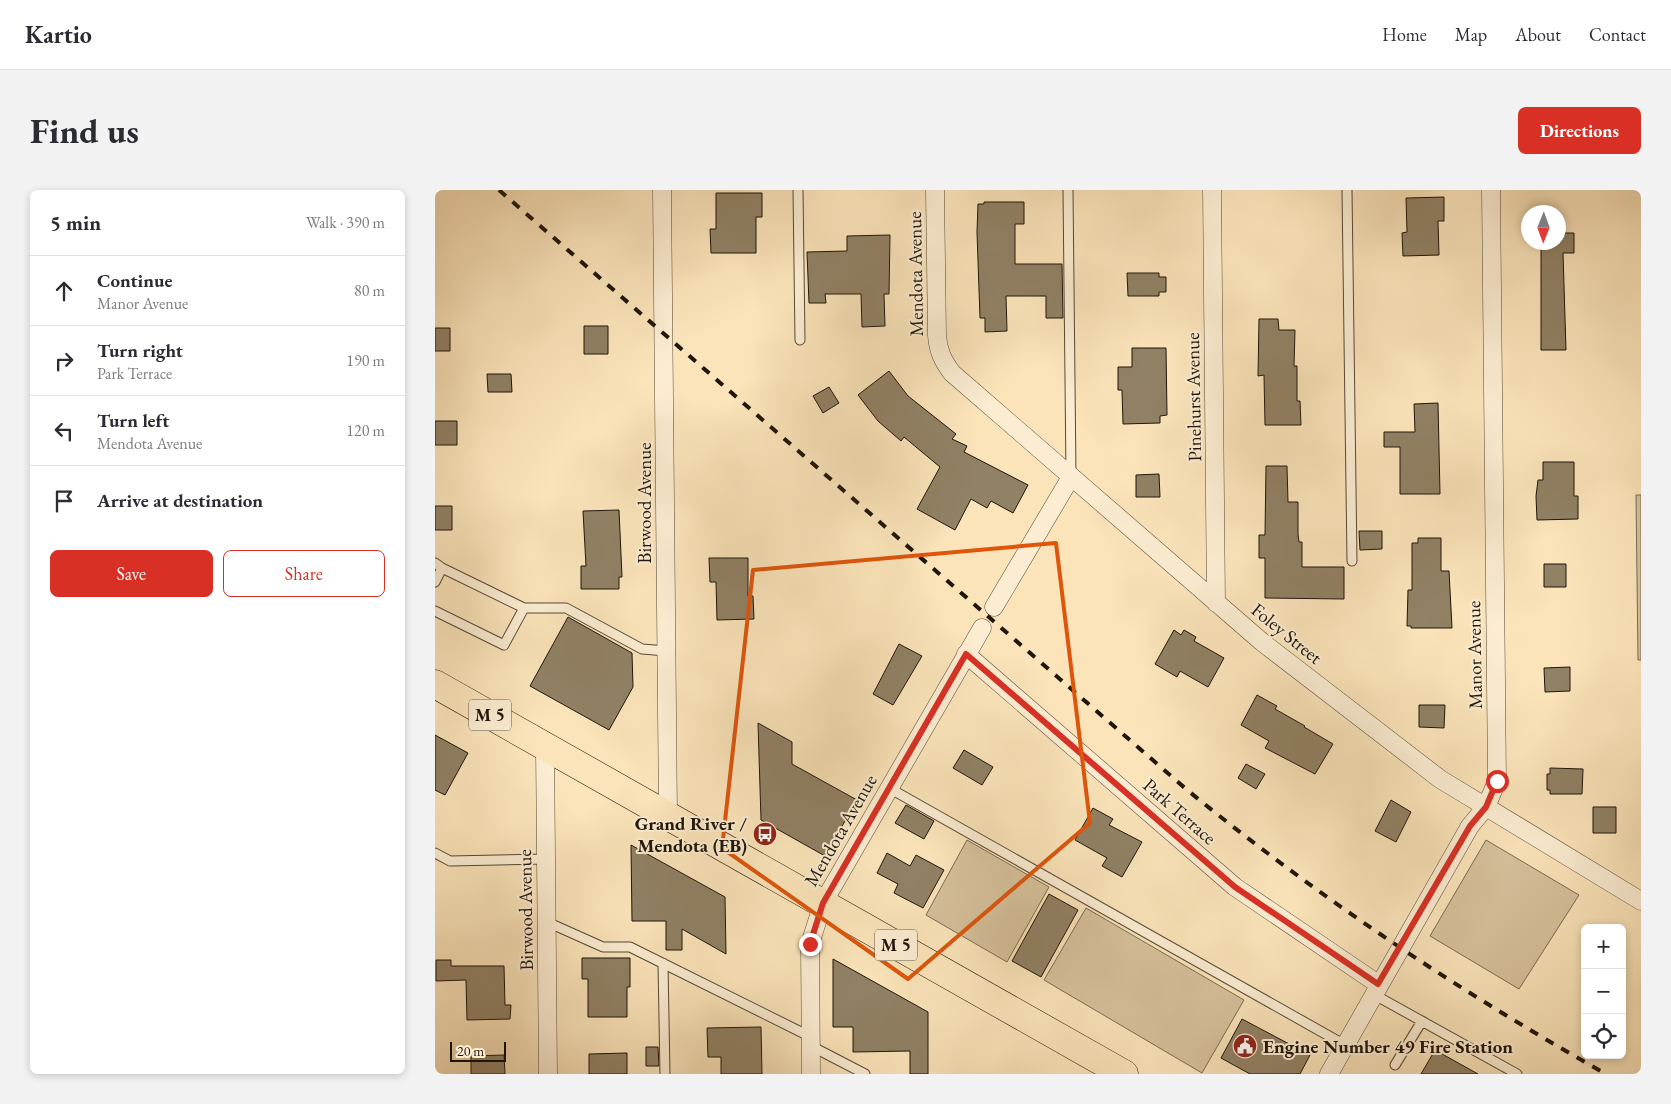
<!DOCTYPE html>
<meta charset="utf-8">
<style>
:root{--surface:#fff;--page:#f2f2f3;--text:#2b2b33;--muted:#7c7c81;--line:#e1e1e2;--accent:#d93025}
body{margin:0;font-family:"EB Garamond",serif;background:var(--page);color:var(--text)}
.controls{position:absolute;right:15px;bottom:15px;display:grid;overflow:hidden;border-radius:8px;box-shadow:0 2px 8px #0003}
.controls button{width:45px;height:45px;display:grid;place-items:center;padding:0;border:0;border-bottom:1px solid var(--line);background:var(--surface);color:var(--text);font:25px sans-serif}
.compass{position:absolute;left:1086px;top:15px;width:45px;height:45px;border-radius:50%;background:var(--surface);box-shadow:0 2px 8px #0003;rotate:181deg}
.scale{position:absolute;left:15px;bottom:12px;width:56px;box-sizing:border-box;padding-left:5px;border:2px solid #1f1509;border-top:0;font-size:14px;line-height:18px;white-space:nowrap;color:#1f1509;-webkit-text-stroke:4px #fcedd2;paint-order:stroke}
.stop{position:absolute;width:15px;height:15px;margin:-11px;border:4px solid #d93025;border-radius:50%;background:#fff}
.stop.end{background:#d93025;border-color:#fff;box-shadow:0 1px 5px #0008}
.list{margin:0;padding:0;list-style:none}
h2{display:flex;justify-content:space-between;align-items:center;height:65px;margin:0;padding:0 20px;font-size:21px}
h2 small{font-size:16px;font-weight:400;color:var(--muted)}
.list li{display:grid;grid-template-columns:32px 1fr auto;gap:15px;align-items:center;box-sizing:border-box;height:70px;padding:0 20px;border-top:1px solid var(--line)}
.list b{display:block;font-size:19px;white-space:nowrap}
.list p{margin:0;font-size:16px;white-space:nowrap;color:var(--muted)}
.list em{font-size:16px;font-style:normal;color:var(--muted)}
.actions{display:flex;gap:10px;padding:15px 20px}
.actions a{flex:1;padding:11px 0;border:1px solid var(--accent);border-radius:8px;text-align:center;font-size:18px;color:var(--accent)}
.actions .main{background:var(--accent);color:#fff}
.icon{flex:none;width:28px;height:28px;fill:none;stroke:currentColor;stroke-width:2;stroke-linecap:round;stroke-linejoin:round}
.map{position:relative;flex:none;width:1206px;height:884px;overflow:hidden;border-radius:8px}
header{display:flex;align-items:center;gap:30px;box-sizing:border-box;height:70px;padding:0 25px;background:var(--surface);border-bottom:1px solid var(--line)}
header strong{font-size:24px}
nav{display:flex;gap:28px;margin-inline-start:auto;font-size:18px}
.intro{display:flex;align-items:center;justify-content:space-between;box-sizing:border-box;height:120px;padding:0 30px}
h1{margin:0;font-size:35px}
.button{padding:12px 22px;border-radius:8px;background:var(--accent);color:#fff;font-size:18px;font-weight:700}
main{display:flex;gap:30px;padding:0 30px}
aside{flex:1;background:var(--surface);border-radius:8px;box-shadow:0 2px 8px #0003}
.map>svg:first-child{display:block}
.green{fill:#d6c19c;stroke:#7a6b52}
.building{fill:#918165;stroke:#1f1509}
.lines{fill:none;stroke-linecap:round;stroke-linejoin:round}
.service-casing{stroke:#564935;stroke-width:11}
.minor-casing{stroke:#564935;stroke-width:19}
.primary-casing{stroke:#1f1509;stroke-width:29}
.service{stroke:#fcedd2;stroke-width:9}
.minor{stroke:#fcedd2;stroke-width:18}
.primary{stroke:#fbe4ba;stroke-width:28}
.rail{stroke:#1f1509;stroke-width:4;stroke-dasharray:9 9;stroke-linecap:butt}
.route{stroke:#d93025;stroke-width:6}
.marked{fill:none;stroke:#de560c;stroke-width:4;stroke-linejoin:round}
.labels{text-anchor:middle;stroke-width:4;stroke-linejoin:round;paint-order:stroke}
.shield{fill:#fcedd2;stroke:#615645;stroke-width:1}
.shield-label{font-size:18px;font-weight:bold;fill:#1f1509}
.street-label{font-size:19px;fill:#1f1509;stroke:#fcedd2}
.poi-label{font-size:19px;font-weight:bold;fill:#1f1509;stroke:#fcedd2;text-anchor:end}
</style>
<header>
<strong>Kartio</strong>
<nav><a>Home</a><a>Map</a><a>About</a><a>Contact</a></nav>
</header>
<div class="intro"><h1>Find us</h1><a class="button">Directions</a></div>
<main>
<aside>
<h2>5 min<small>Walk · 390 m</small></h2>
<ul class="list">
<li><svg class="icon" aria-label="ahead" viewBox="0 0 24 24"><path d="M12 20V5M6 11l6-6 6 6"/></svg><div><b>Continue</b><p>Manor Avenue</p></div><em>80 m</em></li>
<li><svg class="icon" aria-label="right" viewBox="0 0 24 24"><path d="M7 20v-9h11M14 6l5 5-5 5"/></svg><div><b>Turn right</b><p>Park Terrace</p></div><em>190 m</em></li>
<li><svg class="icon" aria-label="left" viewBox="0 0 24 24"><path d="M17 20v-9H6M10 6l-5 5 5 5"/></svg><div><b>Turn left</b><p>Mendota Avenue</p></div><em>120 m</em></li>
<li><svg class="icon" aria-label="arrive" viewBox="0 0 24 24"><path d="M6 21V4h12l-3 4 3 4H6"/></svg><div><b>Arrive at destination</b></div></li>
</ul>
<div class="actions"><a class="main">Save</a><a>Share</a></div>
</aside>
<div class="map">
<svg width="1206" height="884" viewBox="0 0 1206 884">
<rect width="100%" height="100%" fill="#fbe4ba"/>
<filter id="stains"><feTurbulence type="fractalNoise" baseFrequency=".004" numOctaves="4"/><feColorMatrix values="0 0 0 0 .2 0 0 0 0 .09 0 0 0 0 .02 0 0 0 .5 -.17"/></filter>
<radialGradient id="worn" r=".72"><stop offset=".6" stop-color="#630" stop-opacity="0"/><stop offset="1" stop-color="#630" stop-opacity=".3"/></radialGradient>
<path class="green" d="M 1201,305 L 1206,305 L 1206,470 L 1203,470 Z
M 532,650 L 614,697 L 572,772 L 491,725 Z
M 1051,650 L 1144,705 L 1084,799 L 995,746 Z
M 651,718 L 809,810 L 767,883 L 609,790 Z"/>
<path class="building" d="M 281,3 L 327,3 L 327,27 L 321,27 L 321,63 L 276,63 L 275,39 L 281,39 Z
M 1009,7 L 1009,31 L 1003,31 L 1004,65 L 968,66 L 967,43 L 972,42 L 971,8 Z
M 549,12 L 589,12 L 589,34 L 580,34 L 580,74 L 627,74 L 628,128 L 611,128 L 611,106 L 571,106 L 572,141 L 550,142 L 550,128 L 545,128 L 542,42 L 543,14 L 549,14 Z
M 1124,43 L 1139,43 L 1139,63 L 1128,63 L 1131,160 L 1106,160 L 1106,52 L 1124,52 Z
M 455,45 L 454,104 L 449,104 L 450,136 L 427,137 L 426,104 L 390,104 L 391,113 L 374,113 L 372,62 L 412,61 L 412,46 Z
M 692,83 L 724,83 L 724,87 L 731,87 L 731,102 L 724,102 L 724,106 L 693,106 Z
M 824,129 L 843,129 L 844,140 L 860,140 L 859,176 L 862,176 L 862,211 L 865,211 L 866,235 L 830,235 L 829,185 L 823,186 Z
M 149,136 L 173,136 L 173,164 L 149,164 Z
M 0,138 L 15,138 L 15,161 L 0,161 Z
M 697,158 L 731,158 L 732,225 L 725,226 L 725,233 L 688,234 L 687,200 L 683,200 L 683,177 L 697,177 Z
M 454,181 L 473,206 L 521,244 L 517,249 L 532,256 L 529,262 L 593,295 L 578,323 L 556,311 L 552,318 L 536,309 L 520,340 L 482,319 L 505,277 L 469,247 L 466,251 L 443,231 L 423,205 Z
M 52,184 L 76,184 L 77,202 L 53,202 Z
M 394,197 L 404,213 L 388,223 L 378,206 Z
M 1003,213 L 1005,304 L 965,304 L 965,257 L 949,257 L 949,242 L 980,242 L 979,214 Z
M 0,231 L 22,231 L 22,255 L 0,255 Z
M 1108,272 L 1139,272 L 1139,306 L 1143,306 L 1143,329 L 1102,330 L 1101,306 L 1103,290 L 1108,290 Z
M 831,276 L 852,276 L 853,312 L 863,312 L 863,344 L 864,352 L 867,352 L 867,377 L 909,377 L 909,409 L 830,408 L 830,368 L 824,368 L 824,345 L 830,345 Z
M 724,284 L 725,307 L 701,307 L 701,285 Z
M 0,316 L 17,316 L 17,340 L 0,340 Z
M 184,320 L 187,387 L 184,387 L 184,399 L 146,399 L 146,376 L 151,376 L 148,321 Z
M 924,341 L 947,341 L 947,359 L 925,360 Z
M 983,348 L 1006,348 L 1006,381 L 1014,381 L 1017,438 L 976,438 L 976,436 L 972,436 L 973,400 L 977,400 L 977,353 L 983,353 Z
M 274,368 L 313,368 L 313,406 L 318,406 L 319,429 L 282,430 L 281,392 L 275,392 Z
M 1109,374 L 1131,374 L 1131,397 L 1109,397 Z
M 133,427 L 197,463 L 198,497 L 174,540 L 95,496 Z
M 739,440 L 746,445 L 749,440 L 761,447 L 759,451 L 789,468 L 773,497 L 745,481 L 742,487 L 720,474 Z
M 464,454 L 487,466 L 458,515 L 438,504 Z
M 1135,477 L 1135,501 L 1110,502 L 1109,478 Z
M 822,505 L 842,516 L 840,519 L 870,536 L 869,537 L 898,554 L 880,584 L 830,558 L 834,551 L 806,535 Z
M 984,515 L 1010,515 L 1009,538 L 984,537 Z
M 323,533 L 357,552 L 357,574 L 422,610 L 390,666 L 326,630 Z
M 0,545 L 33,563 L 10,605 L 0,600 Z
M 529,560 L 558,577 L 547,595 L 518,578 Z
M 811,574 L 830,584 L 821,599 L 803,588 Z
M 1115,578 L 1148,579 L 1147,604 L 1115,604 L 1115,600 L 1112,600 L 1112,584 L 1115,584 Z
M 956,610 L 976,622 L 961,652 L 940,641 Z
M 471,615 L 499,631 L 489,649 L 460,633 Z
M 1158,617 L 1181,617 L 1181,643 L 1158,643 Z
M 658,618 L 678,629 L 674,635 L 707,652 L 687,687 L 667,676 L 672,668 L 640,650 Z
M 196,655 L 290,707 L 291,764 L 247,739 L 247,760 L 231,760 L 231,731 L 197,731 Z
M 452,663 L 475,676 L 481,665 L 509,680 L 488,718 L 459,703 L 463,694 L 442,683 Z
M 614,704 L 643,720 L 606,787 L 577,771 Z
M 147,768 L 195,768 L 195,797 L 192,797 L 192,827 L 153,827 L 153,789 L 147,789 Z
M 398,769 L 493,822 L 493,884 L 475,884 L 475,861 L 418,862 L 418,837 L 398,837 Z
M 1,770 L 16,770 L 16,776 L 69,776 L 70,815 L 76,815 L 75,829 L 32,830 L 31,790 L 1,791 Z
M 807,829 L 875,865 L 865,884 L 815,884 L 786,868 Z
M 326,837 L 327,884 L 286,884 L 286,867 L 273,867 L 272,838 Z
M 211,857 L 223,857 L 224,876 L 211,876 Z
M 1000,860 L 1043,884 L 986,884 Z
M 192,863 L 192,884 L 154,884 L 154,864 Z
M 69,865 L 70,884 L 36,884 L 36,866 Z"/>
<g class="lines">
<g class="service-casing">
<path id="service" d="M 363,0 L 365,150
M 633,0 L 636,285
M 912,0 L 917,371
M 0,373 L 7,378 L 0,392
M 7,378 L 89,418 L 131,418 L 207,459 L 232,461
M 0,421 L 69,455 L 89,418
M 454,598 L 910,855
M 0,663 L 15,671 L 111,669
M 112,732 L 168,757 L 195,757 L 376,847
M 228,773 L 230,884
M 938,804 L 1082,884
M 376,856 L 430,884
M 960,875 L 987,831"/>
</g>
<g class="minor-casing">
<path id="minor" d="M 227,0 L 233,626
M 500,0 L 502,145 C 503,161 508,171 517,183 L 827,452 L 1005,589 L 1206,711
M 777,0 L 781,413
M 559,417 L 636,287
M 531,464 L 800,697 L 943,794
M 110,556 L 113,884
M 376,884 L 375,754 L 388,713 L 547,438
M 894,884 L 1035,636 L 1051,617 L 1062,591 L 1056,0"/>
</g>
<g class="primary-casing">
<path id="primary" d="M 0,494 L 689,884"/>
</g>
<use href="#service" class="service"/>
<use href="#minor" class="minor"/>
<use href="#primary" class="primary"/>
<path class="rail" d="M 64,0 L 751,599 C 883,707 1022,800 1171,884"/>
</g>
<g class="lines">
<path class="route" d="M 375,754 L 388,713 L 531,464 L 800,697 L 943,794 L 1035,636 L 1051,617 L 1062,591"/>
</g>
<path class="marked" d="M 621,353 L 655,633 L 473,789 L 287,658 L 318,380 Z"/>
<defs>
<g id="bus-disc" transform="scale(1.25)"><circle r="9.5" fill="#8f2418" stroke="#fcedd2"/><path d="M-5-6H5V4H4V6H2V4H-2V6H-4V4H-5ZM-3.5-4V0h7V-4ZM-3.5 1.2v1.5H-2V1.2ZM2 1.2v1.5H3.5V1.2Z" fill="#fff"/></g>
<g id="civic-disc" transform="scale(1.25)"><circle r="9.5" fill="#8f2418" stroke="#fcedd2"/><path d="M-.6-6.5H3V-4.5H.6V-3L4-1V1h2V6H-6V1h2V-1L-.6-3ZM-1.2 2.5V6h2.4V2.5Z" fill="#fff"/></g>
</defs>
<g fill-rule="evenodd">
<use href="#bus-disc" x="330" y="644"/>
<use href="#civic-disc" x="810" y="856"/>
</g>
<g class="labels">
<g class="shield">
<rect x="34" y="509.5" width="42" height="31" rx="4"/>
<rect x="440" y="739.5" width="42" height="31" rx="4"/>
</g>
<g class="shield-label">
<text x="55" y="531">M 5</text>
<text x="461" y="761">M 5</text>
</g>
<g class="street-label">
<text transform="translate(480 84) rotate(-91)" y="7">Mendota Avenue</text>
<text transform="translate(758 207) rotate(-91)" y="7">Pinehurst Avenue</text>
<text transform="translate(209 313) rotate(-90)" y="7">Birwood Avenue</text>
<text transform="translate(852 443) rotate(39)" y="7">Foley Street</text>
<text transform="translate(1039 465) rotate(-91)" y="7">Manor Avenue</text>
<text transform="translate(745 621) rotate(41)" y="7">Park Terrace</text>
<text transform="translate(405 640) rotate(-60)" y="7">Mendota Avenue</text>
<text transform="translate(90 720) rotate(-91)" y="7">Birwood Avenue</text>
</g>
<g class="poi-label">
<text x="312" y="640">Grand River /<tspan x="312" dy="22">Mendota (EB)</tspan></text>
<text x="828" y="863" text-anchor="start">Engine Number 49 Fire Station</text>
</g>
</g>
<rect width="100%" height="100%" filter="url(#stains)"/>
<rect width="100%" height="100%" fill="url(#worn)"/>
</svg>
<div class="controls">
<button>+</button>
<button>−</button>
<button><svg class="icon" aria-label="locate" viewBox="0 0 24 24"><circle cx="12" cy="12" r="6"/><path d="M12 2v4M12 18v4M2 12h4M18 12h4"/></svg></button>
</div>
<svg class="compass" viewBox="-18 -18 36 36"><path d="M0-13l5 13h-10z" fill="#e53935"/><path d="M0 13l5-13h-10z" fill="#7c7c81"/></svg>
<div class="scale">20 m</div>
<div class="stop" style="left:1062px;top:591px"></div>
<div class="stop end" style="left:375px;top:754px"></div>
</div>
</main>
